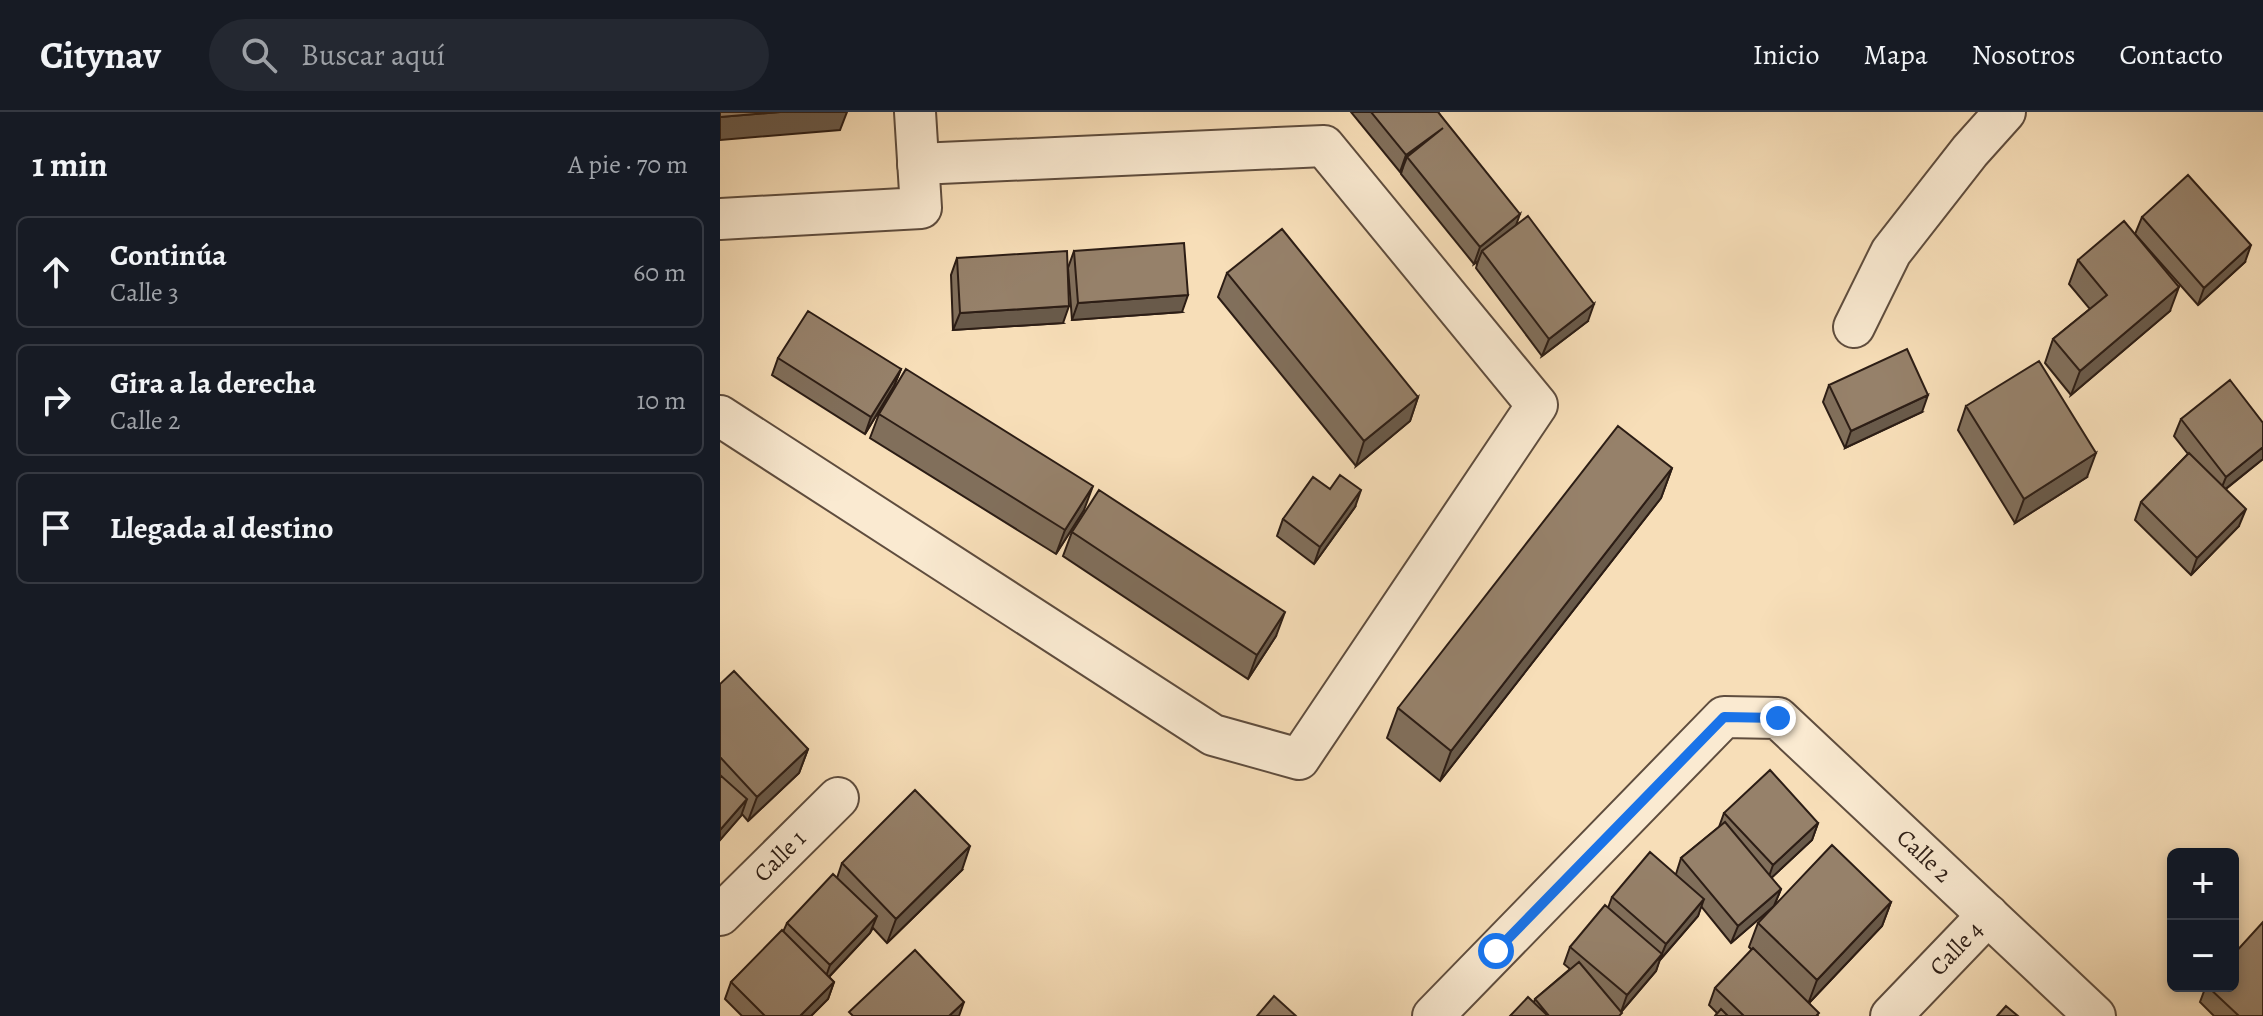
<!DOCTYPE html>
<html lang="es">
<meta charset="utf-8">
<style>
:root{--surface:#171b24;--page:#242831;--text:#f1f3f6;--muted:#9ea1a6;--line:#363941}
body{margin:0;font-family:Alegreya,serif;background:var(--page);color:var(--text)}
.controls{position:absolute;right:24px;bottom:24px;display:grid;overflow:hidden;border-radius:12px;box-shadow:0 4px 12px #0003}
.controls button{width:72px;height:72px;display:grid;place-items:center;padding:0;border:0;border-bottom:2px solid var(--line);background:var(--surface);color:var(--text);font:40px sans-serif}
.stop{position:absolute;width:24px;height:24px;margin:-18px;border:6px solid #1a73e8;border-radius:50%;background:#fff}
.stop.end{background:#1a73e8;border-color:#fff;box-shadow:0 2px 8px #0008}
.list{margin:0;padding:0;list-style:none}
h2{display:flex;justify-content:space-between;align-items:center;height:104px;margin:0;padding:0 32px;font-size:34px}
h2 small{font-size:26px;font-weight:400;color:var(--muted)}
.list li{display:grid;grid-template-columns:52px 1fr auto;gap:24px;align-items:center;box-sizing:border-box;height:112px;margin:0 16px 16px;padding:0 16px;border:2px solid var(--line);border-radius:12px}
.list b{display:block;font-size:30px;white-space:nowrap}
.list p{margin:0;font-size:26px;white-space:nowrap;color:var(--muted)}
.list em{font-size:26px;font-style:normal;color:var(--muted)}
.icon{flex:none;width:44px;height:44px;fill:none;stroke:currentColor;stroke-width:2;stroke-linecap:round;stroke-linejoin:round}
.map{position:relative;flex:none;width:1543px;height:904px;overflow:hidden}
header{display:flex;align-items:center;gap:48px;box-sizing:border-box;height:112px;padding:0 40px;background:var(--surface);border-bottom:2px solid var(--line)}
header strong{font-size:38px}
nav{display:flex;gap:44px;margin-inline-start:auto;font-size:28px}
.search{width:560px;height:72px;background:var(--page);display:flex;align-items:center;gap:20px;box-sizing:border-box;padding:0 28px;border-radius:44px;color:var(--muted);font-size:30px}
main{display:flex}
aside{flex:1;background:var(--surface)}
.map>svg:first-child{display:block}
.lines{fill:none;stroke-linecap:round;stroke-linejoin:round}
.minor-casing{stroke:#5f4d3e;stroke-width:44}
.minor{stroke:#faead1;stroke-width:40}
.wall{fill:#816f5b;stroke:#2c1d15;stroke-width:2}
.shaded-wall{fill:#695a4a;stroke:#2c1d15;stroke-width:2}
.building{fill:#96816a;stroke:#2c1d15;stroke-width:2}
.route{stroke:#1a73e8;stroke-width:10}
.labels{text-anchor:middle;stroke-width:6;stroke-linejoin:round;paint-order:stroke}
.street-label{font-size:24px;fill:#2c1d15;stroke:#faead1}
</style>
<header>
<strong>Citynav</strong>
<div class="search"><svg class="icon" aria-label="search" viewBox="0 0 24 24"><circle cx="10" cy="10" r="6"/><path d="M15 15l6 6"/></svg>Buscar aquí</div>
<nav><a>Inicio</a><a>Mapa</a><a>Nosotros</a><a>Contacto</a></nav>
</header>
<main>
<aside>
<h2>1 min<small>A pie · 70 m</small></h2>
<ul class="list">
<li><svg class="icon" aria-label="ahead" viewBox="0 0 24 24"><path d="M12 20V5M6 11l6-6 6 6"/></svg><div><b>Continúa</b><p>Calle 3</p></div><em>60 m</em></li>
<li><svg class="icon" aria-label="right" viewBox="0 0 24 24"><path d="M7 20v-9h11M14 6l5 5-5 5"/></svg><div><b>Gira a la derecha</b><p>Calle 2</p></div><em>10 m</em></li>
<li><svg class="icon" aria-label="arrive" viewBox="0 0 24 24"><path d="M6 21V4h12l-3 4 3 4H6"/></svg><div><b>Llegada al destino</b></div></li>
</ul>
</aside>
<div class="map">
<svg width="1543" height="904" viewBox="0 0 1543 904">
<rect width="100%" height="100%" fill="#f7deb8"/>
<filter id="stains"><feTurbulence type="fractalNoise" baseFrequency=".0025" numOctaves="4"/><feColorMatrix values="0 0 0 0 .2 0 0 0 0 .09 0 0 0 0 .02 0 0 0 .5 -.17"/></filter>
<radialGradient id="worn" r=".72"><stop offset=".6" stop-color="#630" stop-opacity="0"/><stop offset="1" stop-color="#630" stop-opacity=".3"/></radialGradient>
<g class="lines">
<g class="minor-casing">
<g id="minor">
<path d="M 0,107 L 201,96 L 195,0"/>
<path d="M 1134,215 L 1171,140 L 1250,39 L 1285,0"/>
<path d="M 0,304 L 493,623 L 579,647 L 817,293 L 604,34 L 198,52"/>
<path id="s1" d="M 0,803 L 118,686"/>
<path id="s2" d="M 713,904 L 1004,605 L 1058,606 L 1375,904"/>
<path id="s3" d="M 1171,904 L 1268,803"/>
</g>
</g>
<use href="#minor" class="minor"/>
</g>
<path class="wall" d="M 631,0 L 718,0 L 797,112 L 868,209 L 822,244 L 756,156 L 758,149 L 754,152 L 681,62 L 682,58 L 680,60 Z
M 1422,105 L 1525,150 L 1478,193 L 1415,122 Z
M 354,139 L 462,200 L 352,208 L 348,156 Z
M 237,146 L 343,211 L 233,218 L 231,163 Z
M 1358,148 L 1450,199 L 1351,283 L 1325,251 L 1333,227 L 1370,197 L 1349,172 Z
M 507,161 L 698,285 L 690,309 L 636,354 L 498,185 Z
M 58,246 L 181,257 L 174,274 L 145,322 L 52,263 Z
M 1109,273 L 1202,300 L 1125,336 L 1103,290 Z
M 1246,294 L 1367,365 L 1295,411 L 1238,318 Z
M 159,302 L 364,398 L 336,442 L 150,326 Z
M 1461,307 L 1543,311 L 1543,347 L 1506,377 L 1519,414 L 1471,463 L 1415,408 L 1421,390 L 1468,342 L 1454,324 Z
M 952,356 L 941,386 L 720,669 L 667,626 L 678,596 Z
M 635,395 L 594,452 L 557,424 L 563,407 Z
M 352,420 L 556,524 L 528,567 L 343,444 Z
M 0,572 L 88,637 L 79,661 L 28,709 L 22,702 L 0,728 Z
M 1004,701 L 1098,711 L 1092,728 L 1051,766 L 1061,777 L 1054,794 L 1011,831 L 981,794 L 978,804 L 939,849 L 936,859 L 901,900 L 790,904 L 814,890 L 815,887 L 850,857 L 844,852 L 850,835 L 888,796 L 892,785 L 956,762 L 961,746 L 999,715 Z
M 122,751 L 242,758 L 167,831 L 153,816 L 150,821 L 109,865 L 114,870 L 108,887 L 91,904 L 22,904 L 5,887 L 11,870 L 63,820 L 67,811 L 117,766 Z
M 1171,790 L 1162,814 L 1089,891 L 1098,904 L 995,904 L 997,901 L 989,893 L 995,876 L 1032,838 L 1029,835 L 1038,811 Z
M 1486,874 L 1513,874 L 1543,904 L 1494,904 L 1480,890 Z"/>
<path class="shaded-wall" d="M 60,0 L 127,0 L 120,18 L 0,28 L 0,5 Z
M 723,16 L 687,45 L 682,58 L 680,60 L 686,43 Z
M 800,102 L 794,119 L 762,139 L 758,149 L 754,152 L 760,135 Z
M 1531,133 L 1525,150 L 1478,193 L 1484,176 Z
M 1459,175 L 1450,199 L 1351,283 L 1360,259 Z
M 468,183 L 462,200 L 352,208 L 358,191 Z
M 874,192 L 868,209 L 822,244 L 829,227 Z
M 349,194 L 343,211 L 233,218 L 240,201 Z
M 181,257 L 174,274 L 145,322 L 151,305 Z
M 1208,283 L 1202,300 L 1125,336 L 1131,319 Z
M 698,285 L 690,309 L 636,354 L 644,329 Z
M 1543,335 L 1543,347 L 1499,382 L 1506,365 Z
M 1376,341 L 1367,365 L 1295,411 L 1304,387 Z
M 952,356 L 941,386 L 720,669 L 731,639 Z
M 373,374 L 364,398 L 336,442 L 345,418 Z
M 641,378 L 635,395 L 594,452 L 600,435 Z
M 1526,397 L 1519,414 L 1471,463 L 1477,446 Z
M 565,500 L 556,524 L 528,567 L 537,543 Z
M 88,637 L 79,661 L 28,709 L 37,685 Z
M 27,687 L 21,704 L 0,728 L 0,718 Z
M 1098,711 L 1092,728 L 1047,770 L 1053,753 Z
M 250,734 L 242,758 L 167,831 L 176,807 Z
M 1061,777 L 1054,794 L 1011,831 L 1018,814 Z
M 984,787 L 978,804 L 939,849 L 946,832 Z
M 1171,790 L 1162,814 L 1088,892 L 1097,868 Z
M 157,804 L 150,821 L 104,870 L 110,853 Z
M 942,842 L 936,859 L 901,900 L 907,883 Z
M 114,870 L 108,887 L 91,904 L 80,904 Z
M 244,890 L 239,904 L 229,904 Z"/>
<path class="building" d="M 0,0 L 60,0 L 0,5 Z
M 651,0 L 718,0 L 800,102 L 760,135 L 687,45 L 723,16 L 686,43 Z
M 1468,63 L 1531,133 L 1484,176 L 1422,105 Z
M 808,104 L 874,192 L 829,227 L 762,139 Z
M 1404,109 L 1459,175 L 1360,259 L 1333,227 L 1387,183 L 1358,148 Z
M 562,117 L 698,285 L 644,329 L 507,161 Z
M 464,131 L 468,183 L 358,191 L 354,139 Z
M 347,139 L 349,194 L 240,201 L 237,146 Z
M 88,199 L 181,257 L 151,305 L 58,246 Z
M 1187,237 L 1208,283 L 1131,319 L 1109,273 Z
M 1319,249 L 1376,341 L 1304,387 L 1246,294 Z
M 186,257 L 373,374 L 345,418 L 159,302 Z
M 1510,268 L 1543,311 L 1543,335 L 1506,365 L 1461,307 Z
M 898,314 L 952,356 L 731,639 L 678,596 Z
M 1469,341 L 1526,397 L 1477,446 L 1421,390 Z
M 620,363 L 641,378 L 600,435 L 563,407 L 593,365 L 610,377 Z
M 379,378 L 565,500 L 537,543 L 352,420 Z
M 14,559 L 88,637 L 37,685 L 0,645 L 0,572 Z
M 1050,658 L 1098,711 L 1053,753 L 1004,701 Z
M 0,663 L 27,687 L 0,718 Z
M 195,678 L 250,734 L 176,807 L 122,751 Z
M 1005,710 L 1061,777 L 1018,814 L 961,746 Z
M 1112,733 L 1171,790 L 1097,868 L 1038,811 Z
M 930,740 L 984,787 L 946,832 L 892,785 Z
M 113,762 L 157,804 L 110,853 L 67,811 Z
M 885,793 L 942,842 L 907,883 L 850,835 Z
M 1543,810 L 1543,904 L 1519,904 L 1487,874 L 1513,874 L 1513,843 Z
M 62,818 L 114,870 L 80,904 L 45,904 L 11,870 Z
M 1033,836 L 1099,901 L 1096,904 L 1024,904 L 995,876 Z
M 195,838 L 244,890 L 229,904 L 133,904 L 129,900 Z
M 859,850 L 902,901 L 899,904 L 829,904 L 815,887 Z
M 554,884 L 576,904 L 537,904 Z
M 808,885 L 828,904 L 790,904 Z
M 1286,894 L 1298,904 L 1277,904 Z
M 1001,897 L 1008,904 L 995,904 Z"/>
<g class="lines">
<path class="route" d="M 776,839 L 1004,605 L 1058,606"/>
</g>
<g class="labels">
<g class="street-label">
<text dy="8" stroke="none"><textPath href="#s2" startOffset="672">Calle 2</textPath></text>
<text dy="8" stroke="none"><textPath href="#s1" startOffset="84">Calle 1</textPath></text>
<text dy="8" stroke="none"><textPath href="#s3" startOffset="94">Calle 4</textPath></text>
</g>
</g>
<rect width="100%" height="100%" filter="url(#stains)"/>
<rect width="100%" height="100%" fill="url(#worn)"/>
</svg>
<div class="controls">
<button>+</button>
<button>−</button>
</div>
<div class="stop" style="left:776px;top:839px"></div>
<div class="stop end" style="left:1058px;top:606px"></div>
</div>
</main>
